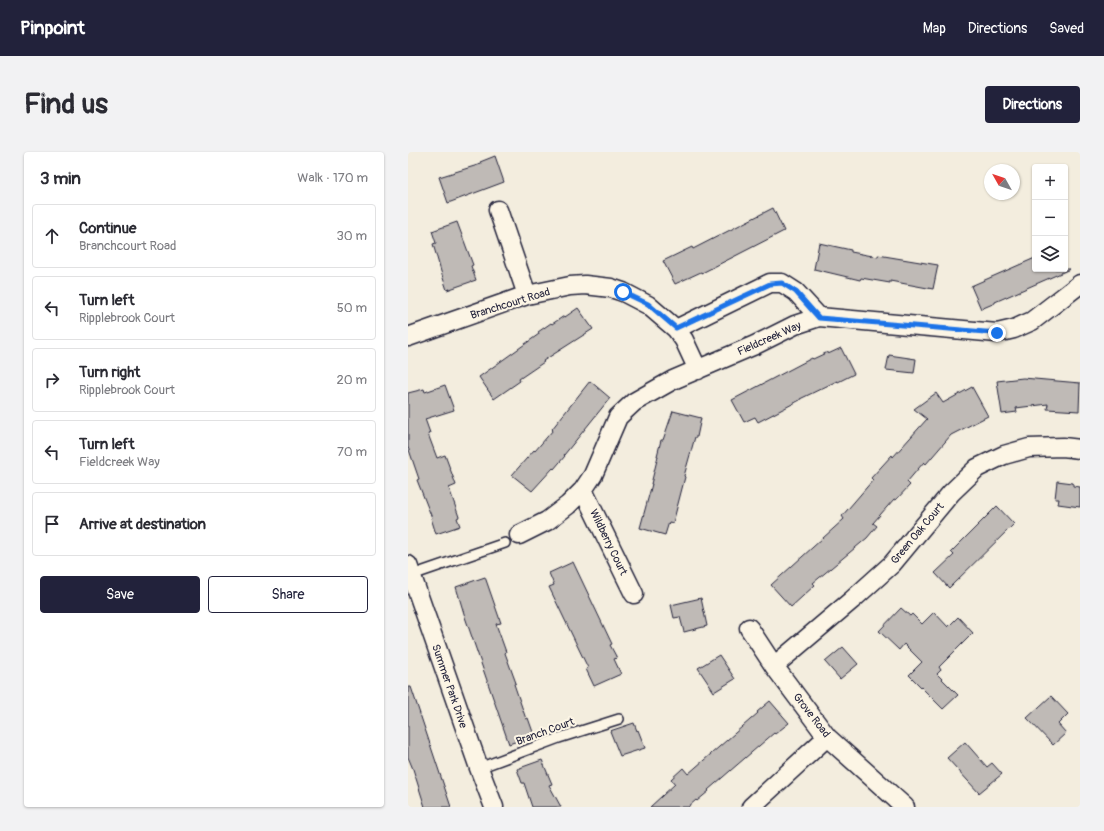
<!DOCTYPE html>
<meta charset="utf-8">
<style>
:root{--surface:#fff;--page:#f2f2f3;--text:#2b2b33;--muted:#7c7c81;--line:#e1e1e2;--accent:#22223b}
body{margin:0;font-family:Pangolin,sans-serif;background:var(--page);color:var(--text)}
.controls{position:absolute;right:12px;top:12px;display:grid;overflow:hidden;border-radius:4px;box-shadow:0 1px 3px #0004}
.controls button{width:36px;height:36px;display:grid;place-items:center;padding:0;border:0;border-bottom:1px solid var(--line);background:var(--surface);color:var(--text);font:20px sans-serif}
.compass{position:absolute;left:576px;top:12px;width:36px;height:36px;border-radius:50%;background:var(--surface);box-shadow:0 1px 3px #0004;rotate:310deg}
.stop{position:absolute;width:12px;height:12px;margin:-9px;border:3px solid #1a73e8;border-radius:50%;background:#fff}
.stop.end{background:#1a73e8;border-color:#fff;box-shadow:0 1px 4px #0008}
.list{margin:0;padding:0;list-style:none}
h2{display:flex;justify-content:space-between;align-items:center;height:52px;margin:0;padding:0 16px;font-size:17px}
h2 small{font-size:13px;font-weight:400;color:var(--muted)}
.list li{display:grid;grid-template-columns:26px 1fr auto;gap:12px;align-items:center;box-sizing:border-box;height:64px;margin:0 8px 8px;padding:0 8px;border:1px solid var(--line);border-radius:4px}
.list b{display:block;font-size:15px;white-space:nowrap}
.list p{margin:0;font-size:13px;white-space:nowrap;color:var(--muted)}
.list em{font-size:13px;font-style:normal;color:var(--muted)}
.actions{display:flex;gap:8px;padding:12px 16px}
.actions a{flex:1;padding:9px 0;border:1px solid var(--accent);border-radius:4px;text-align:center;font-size:14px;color:var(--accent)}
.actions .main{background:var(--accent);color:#fff}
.icon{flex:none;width:22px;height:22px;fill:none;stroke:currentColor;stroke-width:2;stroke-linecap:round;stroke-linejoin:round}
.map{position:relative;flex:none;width:672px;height:655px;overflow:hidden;border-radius:4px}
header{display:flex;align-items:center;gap:24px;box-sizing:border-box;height:56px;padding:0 20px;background:var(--accent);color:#fff}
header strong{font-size:19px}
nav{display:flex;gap:22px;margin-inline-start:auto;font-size:14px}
.intro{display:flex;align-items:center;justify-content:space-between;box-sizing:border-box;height:96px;padding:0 24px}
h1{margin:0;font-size:28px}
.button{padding:10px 18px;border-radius:4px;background:var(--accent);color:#fff;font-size:14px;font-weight:700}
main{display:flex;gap:24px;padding:0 24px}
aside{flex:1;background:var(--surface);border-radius:4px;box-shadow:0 1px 3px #0004}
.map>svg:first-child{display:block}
.building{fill:#bfbab6;stroke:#22223b}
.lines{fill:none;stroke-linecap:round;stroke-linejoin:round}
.service-casing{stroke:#22223b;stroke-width:12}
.minor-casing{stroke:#22223b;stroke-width:21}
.service{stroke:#fcf5e5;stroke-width:9}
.minor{stroke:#fcf5e5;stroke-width:18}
.route{stroke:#1a73e8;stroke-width:5}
.labels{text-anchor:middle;stroke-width:4;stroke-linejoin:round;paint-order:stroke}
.street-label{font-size:11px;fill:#22223b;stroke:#fcf5e5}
</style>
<header>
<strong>Pinpoint</strong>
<nav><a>Map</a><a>Directions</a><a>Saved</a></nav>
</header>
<div class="intro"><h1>Find us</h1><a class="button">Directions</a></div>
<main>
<aside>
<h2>3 min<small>Walk · 170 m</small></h2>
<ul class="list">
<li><svg class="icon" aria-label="ahead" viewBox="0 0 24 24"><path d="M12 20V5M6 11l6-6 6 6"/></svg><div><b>Continue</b><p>Branchcourt Road</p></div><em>30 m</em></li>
<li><svg class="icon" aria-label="left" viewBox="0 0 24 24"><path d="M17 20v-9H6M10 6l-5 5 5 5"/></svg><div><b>Turn left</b><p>Ripplebrook Court</p></div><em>50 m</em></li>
<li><svg class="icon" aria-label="right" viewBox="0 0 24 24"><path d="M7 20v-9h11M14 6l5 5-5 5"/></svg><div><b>Turn right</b><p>Ripplebrook Court</p></div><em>20 m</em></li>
<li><svg class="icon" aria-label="left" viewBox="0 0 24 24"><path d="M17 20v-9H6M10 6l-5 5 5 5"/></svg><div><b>Turn left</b><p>Fieldcreek Way</p></div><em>70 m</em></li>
<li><svg class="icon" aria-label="arrive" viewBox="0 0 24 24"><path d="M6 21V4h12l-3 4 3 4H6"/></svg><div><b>Arrive at destination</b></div></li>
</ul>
<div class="actions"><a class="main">Save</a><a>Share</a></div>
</aside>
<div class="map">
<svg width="672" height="655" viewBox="0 0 672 655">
<rect width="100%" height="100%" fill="#f3edde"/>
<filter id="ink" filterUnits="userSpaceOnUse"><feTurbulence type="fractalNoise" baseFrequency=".025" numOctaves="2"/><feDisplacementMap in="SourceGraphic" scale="8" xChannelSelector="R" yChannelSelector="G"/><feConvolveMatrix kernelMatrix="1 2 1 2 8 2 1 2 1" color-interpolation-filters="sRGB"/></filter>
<g filter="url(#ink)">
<path class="building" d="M 87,4 L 96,30 L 40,51 L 31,25 L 73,12 L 72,10 Z
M 365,56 L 376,79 L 294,121 L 293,120 L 267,132 L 255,109 L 284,95 L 285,97 Z
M 49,70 L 65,113 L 63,114 L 68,128 L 39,138 L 34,123 L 25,92 L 28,91 L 24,79 Z
M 411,91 L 443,98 L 443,100 L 470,105 L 470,103 L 530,113 L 525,137 L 482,129 L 482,131 L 453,126 L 452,128 L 406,117 Z
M 627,106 L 627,117 L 662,117 L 587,150 L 587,151 L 573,157 L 563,134 Z
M 170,156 L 185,177 L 135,209 L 136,210 L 111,227 L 112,229 L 86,247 L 71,225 L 131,182 L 130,180 L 143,171 L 144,172 L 156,164 L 157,165 Z
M 433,196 L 446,222 L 430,230 L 429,229 L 392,247 L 392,248 L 350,270 L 347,265 L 336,270 L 324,248 L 404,206 L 405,207 L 420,200 L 420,202 Z
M 481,203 L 508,207 L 506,221 L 478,218 Z
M 615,226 L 672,231 L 671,259 L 639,257 L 640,252 L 608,256 L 609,260 L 594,262 L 589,229 Z
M 182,229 L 202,246 L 156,303 L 157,304 L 146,317 L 145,316 L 124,339 L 104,323 L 126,298 L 127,299 L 145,278 L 144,277 Z
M 37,233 L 46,258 L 17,267 L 22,281 L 20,282 L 29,306 L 37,303 L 48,333 L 41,336 L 51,365 L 49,366 L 52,374 L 28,382 L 23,366 L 24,366 L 9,328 L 11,327 L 0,295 L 0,241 L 16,237 L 17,240 Z
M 564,235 L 580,264 L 543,283 L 518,312 L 516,310 L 499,330 L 502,333 L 488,348 L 486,347 L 465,371 L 469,374 L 459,386 L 405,431 L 407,433 L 383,455 L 363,433 L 436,367 L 434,364 L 465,328 L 463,326 L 484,303 L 485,305 L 519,267 L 506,257 L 528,241 L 535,251 Z
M 265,259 L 293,266 L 289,285 L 287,285 L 276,324 L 277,325 L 265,371 L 261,370 L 257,383 L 232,376 L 244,332 L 243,332 L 250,304 L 249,304 L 253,288 L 255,288 Z
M 649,329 L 665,331 L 665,334 L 672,335 L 672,355 L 650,352 L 651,347 L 647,347 Z
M 589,354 L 606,372 L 541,436 L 527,421 L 546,403 L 543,400 Z
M 165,410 L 204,492 L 202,493 L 209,506 L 206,507 L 213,522 L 186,534 L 178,517 L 180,516 L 141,435 L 146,433 L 141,421 Z
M 77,425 L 93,471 L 88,472 L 98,500 L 97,501 L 108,531 L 106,532 L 118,567 L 120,566 L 126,583 L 101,592 L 57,465 L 48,435 Z
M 293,446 L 299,474 L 276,480 L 272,465 L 266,466 L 263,453 Z
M 493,456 L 502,464 L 504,462 L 514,472 L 526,460 L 540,475 L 550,465 L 565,481 L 531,515 L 533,518 L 529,522 L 550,543 L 535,557 L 501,523 L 514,510 L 496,492 L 491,498 L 471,479 Z
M 435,495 L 450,512 L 432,527 L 417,510 Z
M 311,503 L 327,527 L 306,540 L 290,516 Z
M 0,535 L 3,535 L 43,655 L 17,655 L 5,617 L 0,605 Z
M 643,544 L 660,562 L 650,572 L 658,581 L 645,593 L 619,566 Z
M 362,549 L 381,571 L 367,582 L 366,581 L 300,638 L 301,639 L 289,649 L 288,648 L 280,655 L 242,655 L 267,632 L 263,627 L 275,616 L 280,622 L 350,561 L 349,560 Z
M 226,571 L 229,579 L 230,578 L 237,596 L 212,604 L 202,579 Z
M 557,590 L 579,615 L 584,611 L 594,622 L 571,641 L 539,606 Z
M 134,608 L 144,632 L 141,633 L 153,655 L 124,655 L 116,631 L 114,631 L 109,617 Z"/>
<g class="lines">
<g class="service-casing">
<path id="service" d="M 4,423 L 97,391
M 71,616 L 151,586 L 211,567"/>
</g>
<g class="minor-casing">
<path id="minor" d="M 90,58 L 119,143
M 268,177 L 362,131 L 374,131 L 388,140 L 411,165
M 0,185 L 119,143 L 162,134 L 177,133 L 203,136 L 215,140 L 240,153 L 268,177 L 276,188 L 290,218
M 175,338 L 226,442
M 111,383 L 139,369 L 160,353 L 175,338 L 185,323 L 210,265 L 226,250 L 265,228 L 347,193 L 387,173 L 411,165 L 589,181 L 606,177 L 624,169 L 672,132
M 0,413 L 71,616 L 86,655
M 341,476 L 366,514 L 419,585 L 497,655
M 366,514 L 444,448 L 484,412 L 543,341 L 569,316 L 596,303 L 621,296 L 655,295 L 672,297
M 343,655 L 419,585"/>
</g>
<use href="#service" class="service"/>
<use href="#minor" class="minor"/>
</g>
</g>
<g class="lines" filter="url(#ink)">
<path class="route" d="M 215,140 L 240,152 L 268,176 L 362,132 L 374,131 L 388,140 L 411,166 L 589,181"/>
</g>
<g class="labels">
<g class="street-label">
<text transform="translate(102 151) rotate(-17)" y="4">Branchcourt Road</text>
<text transform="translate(361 186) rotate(-24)" y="4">Fieldcreek Way</text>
<text transform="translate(509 381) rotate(-50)" y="4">Green Oak Court</text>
<text transform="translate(201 390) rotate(64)" y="4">Wildberry Court</text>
<text transform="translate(42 534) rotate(71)" y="4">Summer Park Drive</text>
<text transform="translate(404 563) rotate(52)" y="4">Grove Road</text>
<text transform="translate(137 579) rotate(-20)" y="4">Branch Court</text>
</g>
</g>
</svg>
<div class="controls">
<button>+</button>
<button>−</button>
<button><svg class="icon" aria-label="layers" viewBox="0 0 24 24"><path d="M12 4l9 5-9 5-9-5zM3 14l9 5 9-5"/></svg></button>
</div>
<svg class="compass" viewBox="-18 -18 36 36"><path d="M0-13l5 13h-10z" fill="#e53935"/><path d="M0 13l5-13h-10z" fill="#7c7c81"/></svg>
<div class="stop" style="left:215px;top:140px"></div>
<div class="stop end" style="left:589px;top:181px"></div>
</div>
</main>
